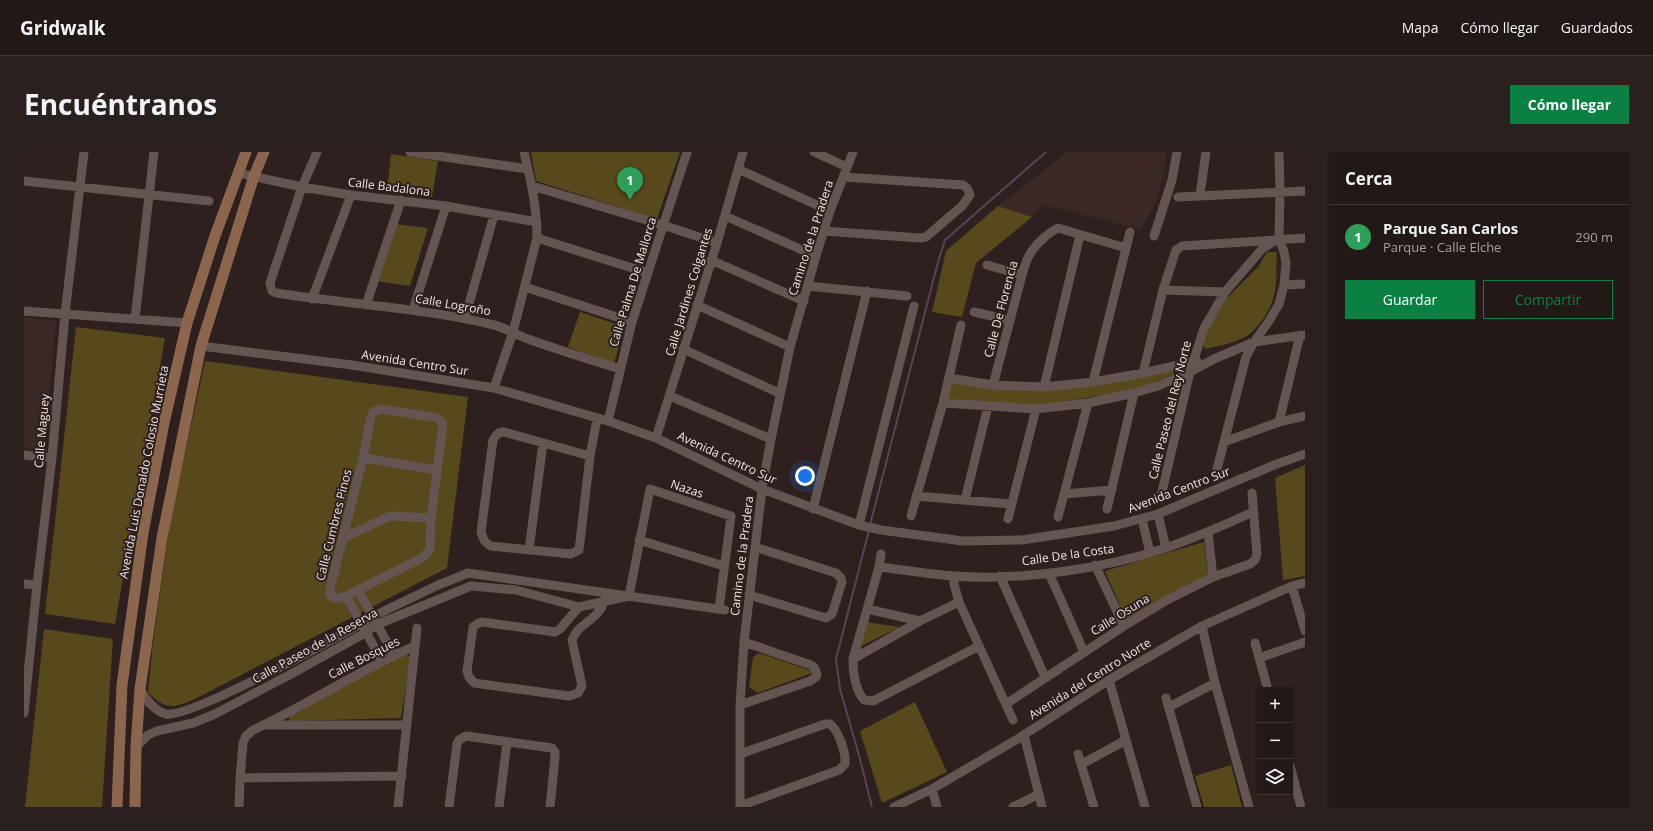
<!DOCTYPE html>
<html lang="es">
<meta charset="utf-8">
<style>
:root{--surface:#221816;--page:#2a211f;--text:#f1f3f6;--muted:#a2a0a1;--line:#3f3735;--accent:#0b8043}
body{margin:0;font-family:"Open Sans",sans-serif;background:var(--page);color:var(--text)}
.controls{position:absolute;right:12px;bottom:12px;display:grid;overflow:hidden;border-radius:0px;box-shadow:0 1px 3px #0004}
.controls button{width:36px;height:36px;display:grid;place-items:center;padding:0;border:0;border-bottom:1px solid var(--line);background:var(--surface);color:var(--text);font:20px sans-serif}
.you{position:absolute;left:781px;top:324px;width:14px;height:14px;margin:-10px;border:3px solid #fff;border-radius:50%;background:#1a73e8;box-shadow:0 0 0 6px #1a73e833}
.badge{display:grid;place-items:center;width:26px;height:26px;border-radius:50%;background:var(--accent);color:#fff;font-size:13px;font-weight:700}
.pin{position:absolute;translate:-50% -33px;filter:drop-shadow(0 1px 2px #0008)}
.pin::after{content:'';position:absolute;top:21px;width:14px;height:12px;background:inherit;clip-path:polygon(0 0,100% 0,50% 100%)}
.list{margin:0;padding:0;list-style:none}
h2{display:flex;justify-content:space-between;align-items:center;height:52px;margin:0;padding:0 16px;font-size:17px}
h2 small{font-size:13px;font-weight:400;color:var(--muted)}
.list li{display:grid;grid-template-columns:26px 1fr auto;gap:12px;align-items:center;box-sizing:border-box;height:64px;padding:0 16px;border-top:1px solid var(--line)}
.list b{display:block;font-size:15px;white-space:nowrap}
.list p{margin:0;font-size:13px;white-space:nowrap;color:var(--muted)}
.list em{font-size:13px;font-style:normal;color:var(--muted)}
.actions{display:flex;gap:8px;padding:12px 16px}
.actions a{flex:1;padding:9px 0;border:1px solid var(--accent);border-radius:0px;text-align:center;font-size:14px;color:var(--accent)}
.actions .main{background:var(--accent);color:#fff}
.icon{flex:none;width:22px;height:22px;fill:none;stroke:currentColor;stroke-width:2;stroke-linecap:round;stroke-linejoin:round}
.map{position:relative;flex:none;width:1281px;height:655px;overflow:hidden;border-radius:0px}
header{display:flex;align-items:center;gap:24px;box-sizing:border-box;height:56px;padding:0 20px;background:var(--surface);border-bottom:1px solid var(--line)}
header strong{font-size:19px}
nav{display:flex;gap:22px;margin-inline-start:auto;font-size:14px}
.intro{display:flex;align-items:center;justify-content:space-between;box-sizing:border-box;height:96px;padding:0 24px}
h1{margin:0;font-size:28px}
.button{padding:10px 18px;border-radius:0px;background:var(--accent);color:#fff;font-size:14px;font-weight:700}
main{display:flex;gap:24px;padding:0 24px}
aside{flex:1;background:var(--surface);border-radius:0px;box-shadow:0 1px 3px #0004}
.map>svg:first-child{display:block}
.built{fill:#3b2723}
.green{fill:#57491b}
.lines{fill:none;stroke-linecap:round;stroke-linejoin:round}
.stream{stroke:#574455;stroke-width:2}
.minor{stroke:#655552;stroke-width:9}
.secondary{stroke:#8b664c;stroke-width:11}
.labels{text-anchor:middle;stroke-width:4;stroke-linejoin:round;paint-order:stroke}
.street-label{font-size:12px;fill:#ede3e2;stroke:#2e201e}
</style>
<header>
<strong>Gridwalk</strong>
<nav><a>Mapa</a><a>Cómo llegar</a><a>Guardados</a></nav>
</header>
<div class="intro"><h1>Encuéntranos</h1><a class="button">Cómo llegar</a></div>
<main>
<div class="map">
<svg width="1281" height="655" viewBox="0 0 1281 655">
<rect width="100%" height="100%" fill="#2e201e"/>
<path class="built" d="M 1043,0 L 1142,0 L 1140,20 L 1132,50 L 1116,79 L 1107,75 L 1020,53 L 1008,65 L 974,54 Z
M 0,165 L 32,169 L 20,298 L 0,296 Z"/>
<path class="green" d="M 507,0 L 656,0 L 633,67 L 512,29 Z
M 367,2 L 414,9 L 408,45 L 363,39 Z
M 974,54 L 1008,65 L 952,111 L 938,165 L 908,160 L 922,99 Z
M 372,72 L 404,76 L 386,134 L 353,129 Z
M 1243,100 L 1253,100 C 1252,112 1253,127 1251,139 C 1248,156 1235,178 1219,186 C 1208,192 1193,194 1181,197 L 1179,193 L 1181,182 L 1199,150 L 1234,115 Z
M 556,160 L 601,175 L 590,211 L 544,195 Z
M 52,175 L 141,186 L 91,472 L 21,462 Z
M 181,209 L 444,245 L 423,416 L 171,547 C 149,556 142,559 124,540 L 129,491 L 146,370 Z
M 1148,216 L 1150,222 L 1127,232 L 1101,240 L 1016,253 L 966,253 L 922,246 L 926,230 L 988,238 Z
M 1281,313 L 1281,424 L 1259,428 L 1251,326 Z
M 1180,390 L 1184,423 L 1102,468 L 1081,419 Z
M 842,470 L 876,475 L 835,495 Z
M 20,477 L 89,487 L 78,655 L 1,655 Z
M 381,501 L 387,506 L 377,566 L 265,569 L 265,564 Z
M 735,501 L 791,520 L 734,541 L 725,535 L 729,505 Z
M 891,550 L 923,620 L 858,651 L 836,579 Z
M 1207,613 L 1218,655 L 1180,655 L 1171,624 Z"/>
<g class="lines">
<path class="stream" d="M 846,373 L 914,110 L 921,88 L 1022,0
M 845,378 L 812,507 L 816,537 L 836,607 L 848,655"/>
<path class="minor" d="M 293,0 L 278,35 L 246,131 L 248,139 L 252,141 C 324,152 399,156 470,173 C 482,176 492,183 504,187 C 534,198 565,207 596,217
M 386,0 L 504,17
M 790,0 L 823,15
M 714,17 L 806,59
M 214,21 L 278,35 L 327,43 L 422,54 L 513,70
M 0,29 L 185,49
M 508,34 L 639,73 L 693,91
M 1176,43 L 1182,0
M 1154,45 L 1281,39
M 701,64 L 792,104
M 800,79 L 896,86 L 902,85 L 938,54 L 946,43 L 943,36 L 939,33 L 820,25
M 1130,84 L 1148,28 L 1153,0
M 513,86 L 624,121
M 687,108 L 780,149
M 963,113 L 998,123
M 1260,133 L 1281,132
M 784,134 L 883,144
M 501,135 L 608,170
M 1139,138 L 1201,140
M 288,147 L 327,43
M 342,153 L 377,48
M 673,153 L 766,195
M 389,158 L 422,54
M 0,159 L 163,171
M 950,160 L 985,168
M 441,166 L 470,63
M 111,167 L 130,0
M 177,194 L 328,213 L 470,236 L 584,269 L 632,286 L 738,337 L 835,373 L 857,378 L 939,389 L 998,388 L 1090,374 L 1134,362 L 1250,313 L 1281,302
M 659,197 L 755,241
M 1119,221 L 1139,138 L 1152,98 L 1158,94 L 1281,86
M 925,226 L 969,233 L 1020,235 L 1069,230 L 1119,221 L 1173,209
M 1069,230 L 1106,80
M 969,233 L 998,123 C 1000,116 1002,108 1006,102 C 1011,93 1025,80 1034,76 L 1102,96
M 1020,235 L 1056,83
M 470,236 L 489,180 L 513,86 C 513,56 507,29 500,0
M 646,244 L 747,287
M 919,251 L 1012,257 L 1064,251 L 1110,241 L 1134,234 L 1166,220 L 1190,207 L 1230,190 L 1281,183
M 357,257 L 409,265 L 415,267 L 419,272 L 407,366 L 406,397 L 401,403 L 394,408 L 322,444 C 315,446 311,448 306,443 L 306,437 L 339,306 L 347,265 L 349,260 Z
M 584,269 L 608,170 L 663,0
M 1255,270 L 1276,183
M 632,286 L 693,91 L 719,0
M 1200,290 L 1255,270 L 1281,264
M 0,303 L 28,306
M 566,304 L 480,280 C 474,280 472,283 469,288 L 457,380 C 459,387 461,391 467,394 L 547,402 L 555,398 L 566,304 L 573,267
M 339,306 L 413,318
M 1192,321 L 1222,205 L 1230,190 L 1245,169 L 1255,152 L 1260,133 L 1262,111 L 1260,100 L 1255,86 L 1256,40 L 1255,0
M 1040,342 L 1088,338
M 892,344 L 987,352
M 1137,344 L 1166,220 L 1180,176 L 1201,140 L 1238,97 L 1255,86
M 941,348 L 964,254
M 789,357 L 843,139
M 1083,357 L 1110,241
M 1134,362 L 1142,396
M 887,364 L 919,251 L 937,173
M 1034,365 L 1064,251
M 984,367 L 1012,257
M 1118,367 L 1126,401
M 835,373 L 890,154
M 1184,380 L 1189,425
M 319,386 L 366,364 L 407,366
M 615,388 L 700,414
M 505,398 L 519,291
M 857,402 L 855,415 L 829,507 C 829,521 831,537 840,548 L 849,549 L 955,494
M 1071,413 L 1100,474
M 855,415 C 880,418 905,422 930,424 C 996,429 1079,417 1142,396 C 1172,385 1201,373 1229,360
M 1025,421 L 1060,500
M 930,424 L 930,432 L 935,450 L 989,568
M 976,424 L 1021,525
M 0,432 L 13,433
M 1268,434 L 1281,479
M 334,438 L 370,503
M 725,443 L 802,466 L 808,462 L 818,430 L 817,426 L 812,421 L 731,395
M 322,444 L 358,509
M 605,444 L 626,337 L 707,364 L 695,457
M 555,455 L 536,477 L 531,480 L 458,470 L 453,472 L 449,475 L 443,519 L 445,525 L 450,531 L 545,544 L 554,541 L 558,534 L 548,488 C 554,471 575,468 580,449
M 843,457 L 896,469
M 356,461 L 412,434 L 444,421 L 701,458
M 1178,474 L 1191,531 L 1225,655
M 1231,491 L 1244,538
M 1235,506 L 1281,490
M 829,507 L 896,469 L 935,450
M 1085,528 L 1121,655
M 116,537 C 122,547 130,559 142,562 C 166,567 319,482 348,465
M 1142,546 L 1173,655
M 982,552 L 1100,474 L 1143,448 L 1189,425 L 1226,412 L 1231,408 L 1233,402 L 1228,341
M 716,553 L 786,529 L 792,525 L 793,522 L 790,515 L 787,513 L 720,490
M 1145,555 L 1191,531
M 0,561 L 13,433 L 28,306 L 41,162 L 60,0
M 242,573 L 383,573
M 1000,583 L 1018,655
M 112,595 L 124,583 L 133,579 L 169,571 L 191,562 L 269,521 L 341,481 L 352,473 L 447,434 L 492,438 L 555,455 L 605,444
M 1054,602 L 1070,655
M 1058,612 L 1102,588
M 1266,614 L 1277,655
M 216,626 L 378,624
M 908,637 L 913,655
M 716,654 L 815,618 L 821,612 C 822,601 815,579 806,572 L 801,572 L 716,602
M 215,655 L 216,626 L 219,591 L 222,584 L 229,578 C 284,553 335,518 391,494
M 374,655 L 393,476
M 425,655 L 433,592 L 435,588 L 442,584 L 528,596 L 531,600 L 531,605 L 526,655
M 475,655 L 483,590
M 716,655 L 716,553 L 720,490 L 738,337 L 747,287 L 766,195 L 792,104 L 806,59 L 829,0
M 870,655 L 908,637 L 992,588 L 1085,528 L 1178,474 L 1268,434 L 1281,431
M 989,655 L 1015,642"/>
<path class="secondary" d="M 93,655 L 98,533 L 119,381 L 140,271 L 163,171 L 191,84 L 222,0
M 111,655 L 112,595 L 116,537 L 138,386 L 177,194 L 230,24 L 240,0"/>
</g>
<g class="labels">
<g class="street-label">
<text transform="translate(365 35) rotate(7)" y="4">Calle Badalona</text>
<text transform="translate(787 86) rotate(-72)" y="4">Camino de la Pradera</text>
<text transform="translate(609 130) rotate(-73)" y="4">Calle Palma De Mallorca</text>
<text transform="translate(665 140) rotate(-73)" y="4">Calle Jardines Colgantes</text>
<text transform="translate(429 153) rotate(10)" y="4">Calle Logroño</text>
<text transform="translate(977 157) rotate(-75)" y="4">Calle De Florencia</text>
<text transform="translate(391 211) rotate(9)" y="4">Avenida Centro Sur</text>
<text transform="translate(1146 258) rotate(-76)" y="4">Calle Paseo del Rey Norte</text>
<text transform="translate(18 279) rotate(-85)" y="4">Calle Maguey</text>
<text transform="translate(703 306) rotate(25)" y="4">Avenida Centro Sur</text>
<text transform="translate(120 320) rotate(-79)" y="4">Avenida Luis Donaldo Colosio Murrieta</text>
<text transform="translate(663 337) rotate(18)" y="4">Nazas</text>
<text transform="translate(1155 338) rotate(-21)" y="4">Avenida Centro Sur</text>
<text transform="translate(310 373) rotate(-76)" y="4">Calle Cumbres Pinos</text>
<text transform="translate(1044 403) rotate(-8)" y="4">Calle De la Costa</text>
<text transform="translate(718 404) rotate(-83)" y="4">Camino de la Pradera</text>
<text transform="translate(1096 463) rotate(-32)" y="4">Calle Osuna</text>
<text transform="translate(291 494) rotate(-29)" y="4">Calle Paseo de la Reserva</text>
<text transform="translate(340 506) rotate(-27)" y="4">Calle Bosques</text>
<text transform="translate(1066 527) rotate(-32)" y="4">Avenida del Centro Norte</text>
</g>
</g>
</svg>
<div class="controls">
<button>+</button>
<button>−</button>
<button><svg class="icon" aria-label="layers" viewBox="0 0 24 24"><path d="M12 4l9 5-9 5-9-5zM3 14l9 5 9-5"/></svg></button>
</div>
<div class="you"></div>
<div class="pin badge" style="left:606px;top:48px;background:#2e9e5b">1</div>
</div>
<aside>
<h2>Cerca<small></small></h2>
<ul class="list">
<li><span class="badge" style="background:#2e9e5b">1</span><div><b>Parque San Carlos</b><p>Parque · Calle Elche</p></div><em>290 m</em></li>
</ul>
<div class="actions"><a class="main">Guardar</a><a>Compartir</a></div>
</aside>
</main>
